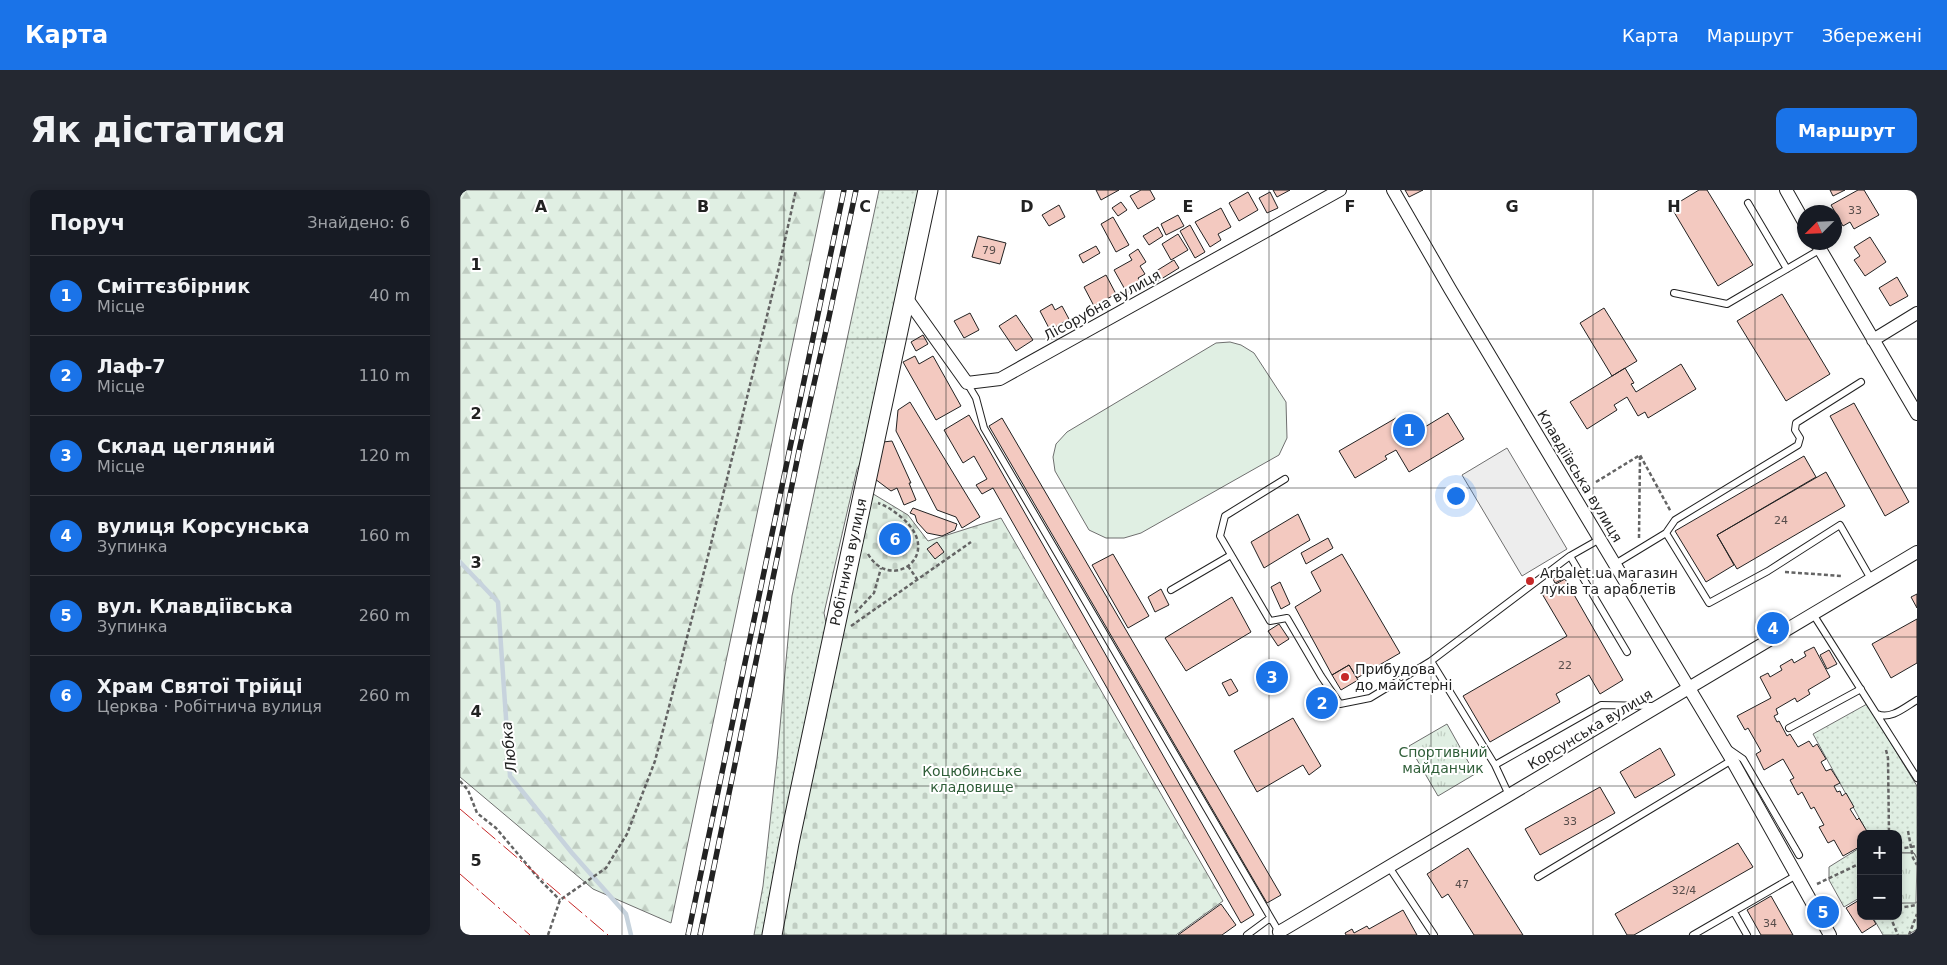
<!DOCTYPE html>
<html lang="uk">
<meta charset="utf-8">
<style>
:root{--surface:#171b24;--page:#242831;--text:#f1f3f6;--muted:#9ea1a6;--line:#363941;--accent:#1a73e8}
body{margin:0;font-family:"DejaVu Sans",sans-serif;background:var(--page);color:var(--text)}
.controls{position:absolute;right:15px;bottom:15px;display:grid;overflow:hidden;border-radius:10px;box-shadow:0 2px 8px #0003}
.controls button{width:45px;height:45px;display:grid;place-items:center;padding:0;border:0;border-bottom:1px solid var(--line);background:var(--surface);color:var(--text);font:25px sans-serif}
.compass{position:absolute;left:1337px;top:15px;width:45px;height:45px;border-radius:50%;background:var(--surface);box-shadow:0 2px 8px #0003;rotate:246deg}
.you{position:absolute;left:995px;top:305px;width:18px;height:18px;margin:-12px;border:4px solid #fff;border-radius:50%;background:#1a73e8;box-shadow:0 0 0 8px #1a73e833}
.badge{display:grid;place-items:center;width:32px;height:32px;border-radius:50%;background:var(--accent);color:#fff;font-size:16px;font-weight:700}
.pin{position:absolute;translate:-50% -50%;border:2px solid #fff;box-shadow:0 1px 5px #0006}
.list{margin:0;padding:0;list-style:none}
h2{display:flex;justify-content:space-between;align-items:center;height:65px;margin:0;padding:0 20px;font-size:21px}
h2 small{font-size:16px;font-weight:400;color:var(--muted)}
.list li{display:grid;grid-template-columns:32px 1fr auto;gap:15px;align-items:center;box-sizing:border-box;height:80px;padding:0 20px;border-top:1px solid var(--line)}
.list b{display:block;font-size:19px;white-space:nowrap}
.list p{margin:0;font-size:16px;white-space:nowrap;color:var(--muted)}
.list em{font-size:16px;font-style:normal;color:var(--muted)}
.map{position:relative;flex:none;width:1457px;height:745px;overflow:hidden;border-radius:10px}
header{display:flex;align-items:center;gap:30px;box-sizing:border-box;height:70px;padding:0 25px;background:var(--accent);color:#fff}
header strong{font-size:24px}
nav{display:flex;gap:28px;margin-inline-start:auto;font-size:18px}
.intro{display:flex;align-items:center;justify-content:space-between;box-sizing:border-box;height:120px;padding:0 30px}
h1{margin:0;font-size:35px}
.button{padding:12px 22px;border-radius:10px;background:var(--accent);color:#fff;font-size:18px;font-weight:700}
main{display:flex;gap:30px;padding:0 30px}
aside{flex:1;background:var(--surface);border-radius:10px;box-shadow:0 2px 8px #0003}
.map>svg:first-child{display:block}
.grass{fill:url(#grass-dots);stroke:#6f6f6f}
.forest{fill:url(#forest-firs);stroke:#6f6f6f}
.cemetery{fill:url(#cemetery-stones);stroke:#6f6f6f}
.park{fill:url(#park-tufts);stroke:#6f6f6f}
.pitch{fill:#e0efe3;stroke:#6f6f6f}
.parking{fill:#ededed;stroke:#6f6f6f}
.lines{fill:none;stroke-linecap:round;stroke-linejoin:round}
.stream{stroke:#c7d3dd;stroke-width:4.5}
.building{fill:#f3c9c0;stroke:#222}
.lane-casing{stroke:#222;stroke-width:8}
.street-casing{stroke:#222;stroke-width:14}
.secondary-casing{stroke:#222;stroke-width:21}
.path{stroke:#646464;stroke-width:2.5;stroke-dasharray:4 2.5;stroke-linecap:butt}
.lane{stroke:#fff;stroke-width:6}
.street{stroke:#fff;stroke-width:12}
.secondary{stroke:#fff;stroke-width:19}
.rail-casing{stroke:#222;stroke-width:5.5}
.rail{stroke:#fff;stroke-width:4;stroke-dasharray:11;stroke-linecap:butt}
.power{stroke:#c62828;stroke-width:1;stroke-dasharray:18 4 2.5 4;stroke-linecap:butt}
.grid{fill:none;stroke:#222;stroke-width:1;stroke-opacity:0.55}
.poi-dot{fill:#c62828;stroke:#fff;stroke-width:2}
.labels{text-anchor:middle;stroke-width:4;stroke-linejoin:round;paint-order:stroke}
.number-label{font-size:11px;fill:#564c4a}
.street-label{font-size:14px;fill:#222;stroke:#fff}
.poi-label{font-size:14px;fill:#222;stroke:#fff;text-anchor:start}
.park-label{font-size:14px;fill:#2f5e38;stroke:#fff}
.water-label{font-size:15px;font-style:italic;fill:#222;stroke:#fff}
.grid-label{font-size:16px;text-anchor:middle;font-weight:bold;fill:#222;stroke:#fff;stroke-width:4;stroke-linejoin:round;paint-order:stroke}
</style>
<header>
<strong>Карта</strong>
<nav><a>Карта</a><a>Маршрут</a><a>Збережені</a></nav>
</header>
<div class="intro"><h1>Як дістатися</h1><a class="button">Маршрут</a></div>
<main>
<aside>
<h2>Поруч<small>Знайдено: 6</small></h2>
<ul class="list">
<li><span class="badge">1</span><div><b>Сміттєзбірник</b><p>Місце</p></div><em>40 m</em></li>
<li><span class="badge">2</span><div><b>Лаф-7</b><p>Місце</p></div><em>110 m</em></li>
<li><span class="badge">3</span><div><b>Склад цегляний</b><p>Місце</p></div><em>120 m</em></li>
<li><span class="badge">4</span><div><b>вулиця Корсунська</b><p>Зупинка</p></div><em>160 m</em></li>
<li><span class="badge">5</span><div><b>вул. Клавдіївська</b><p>Зупинка</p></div><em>260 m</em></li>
<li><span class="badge">6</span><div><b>Храм Святої Трійці</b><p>Церква · Робітнича вулиця</p></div><em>260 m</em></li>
</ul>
</aside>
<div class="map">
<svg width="1457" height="745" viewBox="0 0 1457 745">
<defs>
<pattern id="grass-dots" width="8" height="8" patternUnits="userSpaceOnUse" patternTransform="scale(1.25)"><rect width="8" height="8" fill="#e0efe3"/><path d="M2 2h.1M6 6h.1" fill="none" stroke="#c0cdc2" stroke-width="1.8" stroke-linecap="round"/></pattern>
<pattern id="forest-firs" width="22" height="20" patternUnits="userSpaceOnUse" patternTransform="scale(1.25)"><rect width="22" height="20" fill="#e0efe3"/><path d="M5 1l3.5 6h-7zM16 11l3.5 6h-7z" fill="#c0cdc2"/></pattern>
<pattern id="cemetery-stones" width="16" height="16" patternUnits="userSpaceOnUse" patternTransform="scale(1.25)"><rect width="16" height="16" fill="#e0efe3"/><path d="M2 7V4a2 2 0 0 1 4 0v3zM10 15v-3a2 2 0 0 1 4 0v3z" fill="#c0cdc2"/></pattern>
<pattern id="park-tufts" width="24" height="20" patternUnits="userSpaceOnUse" patternTransform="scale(1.25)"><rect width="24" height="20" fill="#e0efe3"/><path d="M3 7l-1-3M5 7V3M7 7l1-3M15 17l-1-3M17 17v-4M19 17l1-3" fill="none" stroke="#c0cdc2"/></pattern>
</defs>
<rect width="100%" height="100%" fill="#fff"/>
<path class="grass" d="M 419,0 L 463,0 L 404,268 L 397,279 L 364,423 L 367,438 L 308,745 L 294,745 L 303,696 L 317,569 L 332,406 Z
M 1407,514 L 1457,596 L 1457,668 L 1454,663 L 1438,663 L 1438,644 L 1408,644 L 1353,544 Z
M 1401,657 L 1401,707 L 1384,717 L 1369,690 L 1369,677 Z
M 1457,712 L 1457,739 L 1448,745 L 1423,745 L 1412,726 L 1438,726 L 1438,713 Z"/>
<path class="forest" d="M 0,0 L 365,0 L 211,733 L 133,699 L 0,587 Z"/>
<path class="cemetery" d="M 410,302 L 448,325 L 468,351 L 541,328 L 763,711 L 716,745 L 320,745 L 337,655 Z"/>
<path class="park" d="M 987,534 L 1015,584 L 978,606 L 949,556 Z
M 1438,663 L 1454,663 L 1457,669 L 1456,713 L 1438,713 Z"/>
<path class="pitch" d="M 770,152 L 781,155 L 794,163 L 826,212 L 827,248 L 819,265 L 681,343 L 664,348 L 646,348 L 629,340 L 595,281 L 593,267 L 596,254 L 607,242 L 756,153 Z"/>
<path class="parking" d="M 1047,258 L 1107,359 L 1062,386 L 1002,285 Z"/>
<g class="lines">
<path class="stream" d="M 0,372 L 38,412 L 50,586 L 112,663 L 166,724 L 171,745"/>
</g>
<path class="building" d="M 636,0 L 659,0 L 641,10 Z
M 681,0 L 690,0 L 695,9 L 678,19 L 670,6 Z
M 813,0 L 830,0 L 817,7 Z
M 945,0 L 963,0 L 949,7 Z
M 1239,0 L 1247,0 L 1293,75 L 1258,96 L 1211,17 Z
M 1370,0 L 1385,0 L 1373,6 Z
M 1398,0 L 1404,0 L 1419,25 L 1394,39 L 1390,32 L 1383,36 L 1371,15 Z
M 788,2 L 798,20 L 779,31 L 769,13 Z
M 810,2 L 818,18 L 807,23 L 799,8 Z
M 661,12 L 667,20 L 658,26 L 652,18 Z
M 599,15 L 605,27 L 589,36 L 582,25 Z
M 761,18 L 771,37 L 758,44 L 761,50 L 750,57 L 735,32 Z
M 718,25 L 724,36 L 706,45 L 701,34 Z
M 653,27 L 669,55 L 656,62 L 641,34 Z
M 730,35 L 745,62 L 735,68 L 720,41 Z
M 698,37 L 703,46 L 689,55 L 683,46 Z
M 718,44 L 728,60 L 711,70 L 702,54 Z
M 518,46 L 546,53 L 540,74 L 512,67 Z
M 1410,47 L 1426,72 L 1405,86 L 1394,70 L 1400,66 L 1394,57 Z
M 636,56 L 640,63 L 623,73 L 619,65 Z
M 678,59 L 686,72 L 680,76 L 685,84 L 678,88 L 682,94 L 667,103 L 654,80 L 672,70 L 669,65 Z
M 714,70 L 719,78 L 698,91 L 693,83 Z
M 646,85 L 656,104 L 634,116 L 624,97 Z
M 1437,87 L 1448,106 L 1430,116 L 1419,98 Z
M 1322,104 L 1370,184 L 1326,211 L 1277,131 Z
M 592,114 L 595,120 L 602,116 L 609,129 L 590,140 L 580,121 Z
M 1144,118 L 1177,171 L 1152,186 L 1120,133 Z
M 510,123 L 519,140 L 504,148 L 494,131 Z
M 556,125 L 573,150 L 556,161 L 539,136 Z
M 463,145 L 468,154 L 456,161 L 451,152 Z
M 455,166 L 459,174 L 473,166 L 501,216 L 476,230 L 443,172 Z
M 1221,174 L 1236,199 L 1188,228 L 1185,222 L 1178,226 L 1167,207 L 1154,215 L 1157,220 L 1127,239 L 1110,212 L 1165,178 L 1174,193 L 1171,194 L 1176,202 Z
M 450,212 L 520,327 L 502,338 L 496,327 L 477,320 L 436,241 L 438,220 Z
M 1394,213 L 1449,312 L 1425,326 L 1370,226 Z
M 988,223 L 1004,249 L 949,282 L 936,260 L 925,266 L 927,269 L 895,288 L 879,261 L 936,228 L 948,250 L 957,245 L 955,243 Z
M 509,225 L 794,725 L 781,733 L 533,298 L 522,304 L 516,295 L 527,289 L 514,266 L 503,273 L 484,240 Z
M 542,228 L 821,705 L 807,713 L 529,236 Z
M 432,251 L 451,293 L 449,293 L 456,310 L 444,315 L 437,298 L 431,301 L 415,289 L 423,252 Z
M 1344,266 L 1356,287 L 1257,345 L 1274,375 L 1246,392 L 1215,341 Z
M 1366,282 L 1385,316 L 1277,379 L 1257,345 Z
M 453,318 L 497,334 L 495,340 L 482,346 L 467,343 L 457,332 L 455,325 L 450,323 Z
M 838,324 L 850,350 L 804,378 L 791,352 Z
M 437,332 L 452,350 L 432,366 L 418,349 Z
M 868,348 L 873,358 L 846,374 L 841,363 Z
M 477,352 L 484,362 L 475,369 L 467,359 Z
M 653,364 L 689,426 L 668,438 L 632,375 Z
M 882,364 L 940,463 L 897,488 L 889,475 L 872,485 L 835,417 L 861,401 L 851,382 Z
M 1101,385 L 1103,389 L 1095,393 L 1093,389 Z
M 1105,389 L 1163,490 L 1140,504 L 1129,485 L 1096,504 L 1100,512 L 1030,552 L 1003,506 L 1107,446 L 1081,402 Z
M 820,392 L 830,414 L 821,419 L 811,397 Z
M 701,399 L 709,415 L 695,422 L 688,407 Z
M 1457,404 L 1457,418 L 1451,407 Z
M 772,407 L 791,442 L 726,481 L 705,448 Z
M 1457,429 L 1457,473 L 1431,488 L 1412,454 Z
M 819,434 L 829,449 L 818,456 L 808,441 Z
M 1354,457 L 1370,487 L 1348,500 L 1350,504 L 1337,512 L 1335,508 L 1316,519 L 1318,524 L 1314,526 L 1317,532 L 1319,531 L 1327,546 L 1330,544 L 1338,557 L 1349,551 L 1353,557 L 1357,554 L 1366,569 L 1361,572 L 1366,581 L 1371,579 L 1380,593 L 1374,596 L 1377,602 L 1380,601 L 1382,606 L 1386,603 L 1394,617 L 1390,619 L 1397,630 L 1399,628 L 1408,643 L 1401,644 L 1401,656 L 1383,666 L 1374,650 L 1368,653 L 1359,637 L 1364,635 L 1354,617 L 1351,619 L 1342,602 L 1338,605 L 1330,590 L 1334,588 L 1323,569 L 1304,580 L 1296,564 L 1301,561 L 1288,538 L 1285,540 L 1277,526 L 1311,508 L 1300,487 L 1308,483 L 1310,487 L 1322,480 L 1320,476 L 1332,469 L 1334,473 L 1346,466 L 1344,462 Z
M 1369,460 L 1377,474 L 1367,479 L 1360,465 Z
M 809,475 L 821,497 L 817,499 L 804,476 Z
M 889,475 L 898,490 L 881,500 L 872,485 Z
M 771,489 L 778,501 L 769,506 L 762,493 Z
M 865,506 L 869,515 L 860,520 L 855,512 Z
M 833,528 L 861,576 L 849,585 L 843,575 L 797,602 L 774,561 Z
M 1200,558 L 1215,585 L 1175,608 L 1160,582 Z
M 1140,597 L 1155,623 L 1080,665 L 1065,639 Z
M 1278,653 L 1293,677 L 1174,745 L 1167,745 L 1155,724 Z
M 1008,658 L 1063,745 L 1014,745 L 988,704 L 982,708 L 967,684 Z
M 1311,706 L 1333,745 L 1301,745 L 1287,720 Z
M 1401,709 L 1401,726 L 1411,726 L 1416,734 L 1402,743 L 1386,718 Z
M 761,714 L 776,735 L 762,745 L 718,745 Z
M 943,720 L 957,745 L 886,745 L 885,743 L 892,739 L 894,743 L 907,736 L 909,739 Z"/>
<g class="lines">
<g class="lane-casing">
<path id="lane" d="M 1288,13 L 1327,79
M 1214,103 L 1267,114 L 1361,59
M 507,193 L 516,208 L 524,238 L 819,742
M 825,289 L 765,326 L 760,346 L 810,431 L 827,428 L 861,486 L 880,514 L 910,508 L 971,471 L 1035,575 L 1049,605
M 1206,343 L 1215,330 L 1338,255 L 1340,248 L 1335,240 L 1336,233 L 1401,192
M 1140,349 L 1110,366 L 1167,462
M 1155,374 L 1206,343 L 1249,413 L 1308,381 L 1380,335 L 1411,389
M 711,400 L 771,365
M 1353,424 L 1457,588
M 971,471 L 1110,366
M 1417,524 C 1431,530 1445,517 1457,510
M 1329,538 L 1401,499
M 1270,560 L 1283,569 L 1339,665
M 1035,575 L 1141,515 L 1193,516
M 929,677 L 974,745
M 1078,687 L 1272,570
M 1274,722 L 1287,745
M 787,745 L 810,728
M 1233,745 L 1335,686"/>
</g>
<g class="street-casing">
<path id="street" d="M 933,0 L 990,99 L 1272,570 L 1370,745
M 1326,0 L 1344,32
M 1356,52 L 1457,224
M 445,106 L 507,193 L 540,189 L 880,0
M 1413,150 L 1457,123
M 820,745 L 819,742 L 826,738 L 1457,362"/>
</g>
<g class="secondary-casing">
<path id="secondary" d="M 312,745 L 329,653 L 468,0"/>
</g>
<path class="path" d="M 1136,292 L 1180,265 L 1211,322
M 1179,348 L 1180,266
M 408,364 C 431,404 486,364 441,327 C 434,321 427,316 418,313
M 448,376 L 457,389
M 1325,382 L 1382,386
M 395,423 L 414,403 L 421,378
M 391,436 L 511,352
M 1426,560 L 1428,568 L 1429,644
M 0,591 L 8,600 L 17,623 L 36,638 L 80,690 L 100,710
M 1448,641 L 1453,668 L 1457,675
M 1438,659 L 1457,656
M 1357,694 L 1401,673
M 1438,718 L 1457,715
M 1430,726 L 1438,745
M 88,745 L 100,710 L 146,678 L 167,644 L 195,571 L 246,374 L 319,77 L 336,0
M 1449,745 L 1457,724"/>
<use href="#lane" class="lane"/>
<use href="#street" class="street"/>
<use href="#secondary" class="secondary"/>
<g class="rail-casing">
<path id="rail" d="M 228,745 L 384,0
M 240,745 L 340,256 L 369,127 L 396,0"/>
</g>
<use href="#rail" class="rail"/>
<path class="power" d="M 0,619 L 148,745
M 0,684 L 70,745"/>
</g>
<path class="grid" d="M 162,0 L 162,745M 324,0 L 324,745M 486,0 L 486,745M 648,0 L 648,745M 809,0 L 809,745M 971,0 L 971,745M 1133,0 L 1133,745M 1295,0 L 1295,745M 0,149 L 1457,149M 0,298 L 1457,298M 0,447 L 1457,447M 0,596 L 1457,596"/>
<g class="poi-dot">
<circle cx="1070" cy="391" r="5"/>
<circle cx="885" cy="487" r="5"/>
</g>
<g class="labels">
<g class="number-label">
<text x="1395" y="24">33</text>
<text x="529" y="64">79</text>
<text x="1321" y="334">24</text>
<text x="1105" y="479">22</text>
<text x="1110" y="635">33</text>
<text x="1002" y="698">47</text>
<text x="1224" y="704">32/4</text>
<text x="1310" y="737">34</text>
</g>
<g class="street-label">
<text transform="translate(642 115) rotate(-29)" y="5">Лісорубна вулиця</text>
<text transform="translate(1120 286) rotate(59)" y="5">Клавдіївська вулиця</text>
<text transform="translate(388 372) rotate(-78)" y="5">Робітнича вулиця</text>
<text transform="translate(1130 539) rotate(-31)" y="5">Корсунська вулиця</text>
</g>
<g class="poi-label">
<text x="1080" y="388">Arbalet.ua магазин<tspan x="1080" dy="16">луків та араблетів</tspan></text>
<text x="895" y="484">Прибудова<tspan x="895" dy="16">до майстерні</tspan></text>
</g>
<g class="park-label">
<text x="983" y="567">Спортивний<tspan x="983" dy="16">майданчик</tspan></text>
<text x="512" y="586">Коцюбинське<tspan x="512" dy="16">кладовище</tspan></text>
</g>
<g class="water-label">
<text transform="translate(49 557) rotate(-96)" y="5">Любка</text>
</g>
</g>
<g class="grid-label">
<text x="81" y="22">A</text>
<text x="243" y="22">B</text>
<text x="405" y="22">C</text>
<text x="567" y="22">D</text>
<text x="728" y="22">E</text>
<text x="890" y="22">F</text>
<text x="1052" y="22">G</text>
<text x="1214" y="22">H</text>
<text x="16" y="80">1</text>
<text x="16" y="229">2</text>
<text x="16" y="378">3</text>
<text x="16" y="527">4</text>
<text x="16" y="676">5</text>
</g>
</svg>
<div class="controls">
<button>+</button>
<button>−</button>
</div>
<svg class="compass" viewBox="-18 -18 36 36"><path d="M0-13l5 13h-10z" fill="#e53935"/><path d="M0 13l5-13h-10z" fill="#9ea1a6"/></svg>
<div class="you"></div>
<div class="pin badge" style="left:949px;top:240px">1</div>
<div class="pin badge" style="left:862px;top:513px">2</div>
<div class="pin badge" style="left:812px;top:487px">3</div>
<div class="pin badge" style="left:1313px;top:438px">4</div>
<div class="pin badge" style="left:1363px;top:722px">5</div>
<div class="pin badge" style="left:435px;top:349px">6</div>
</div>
</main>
